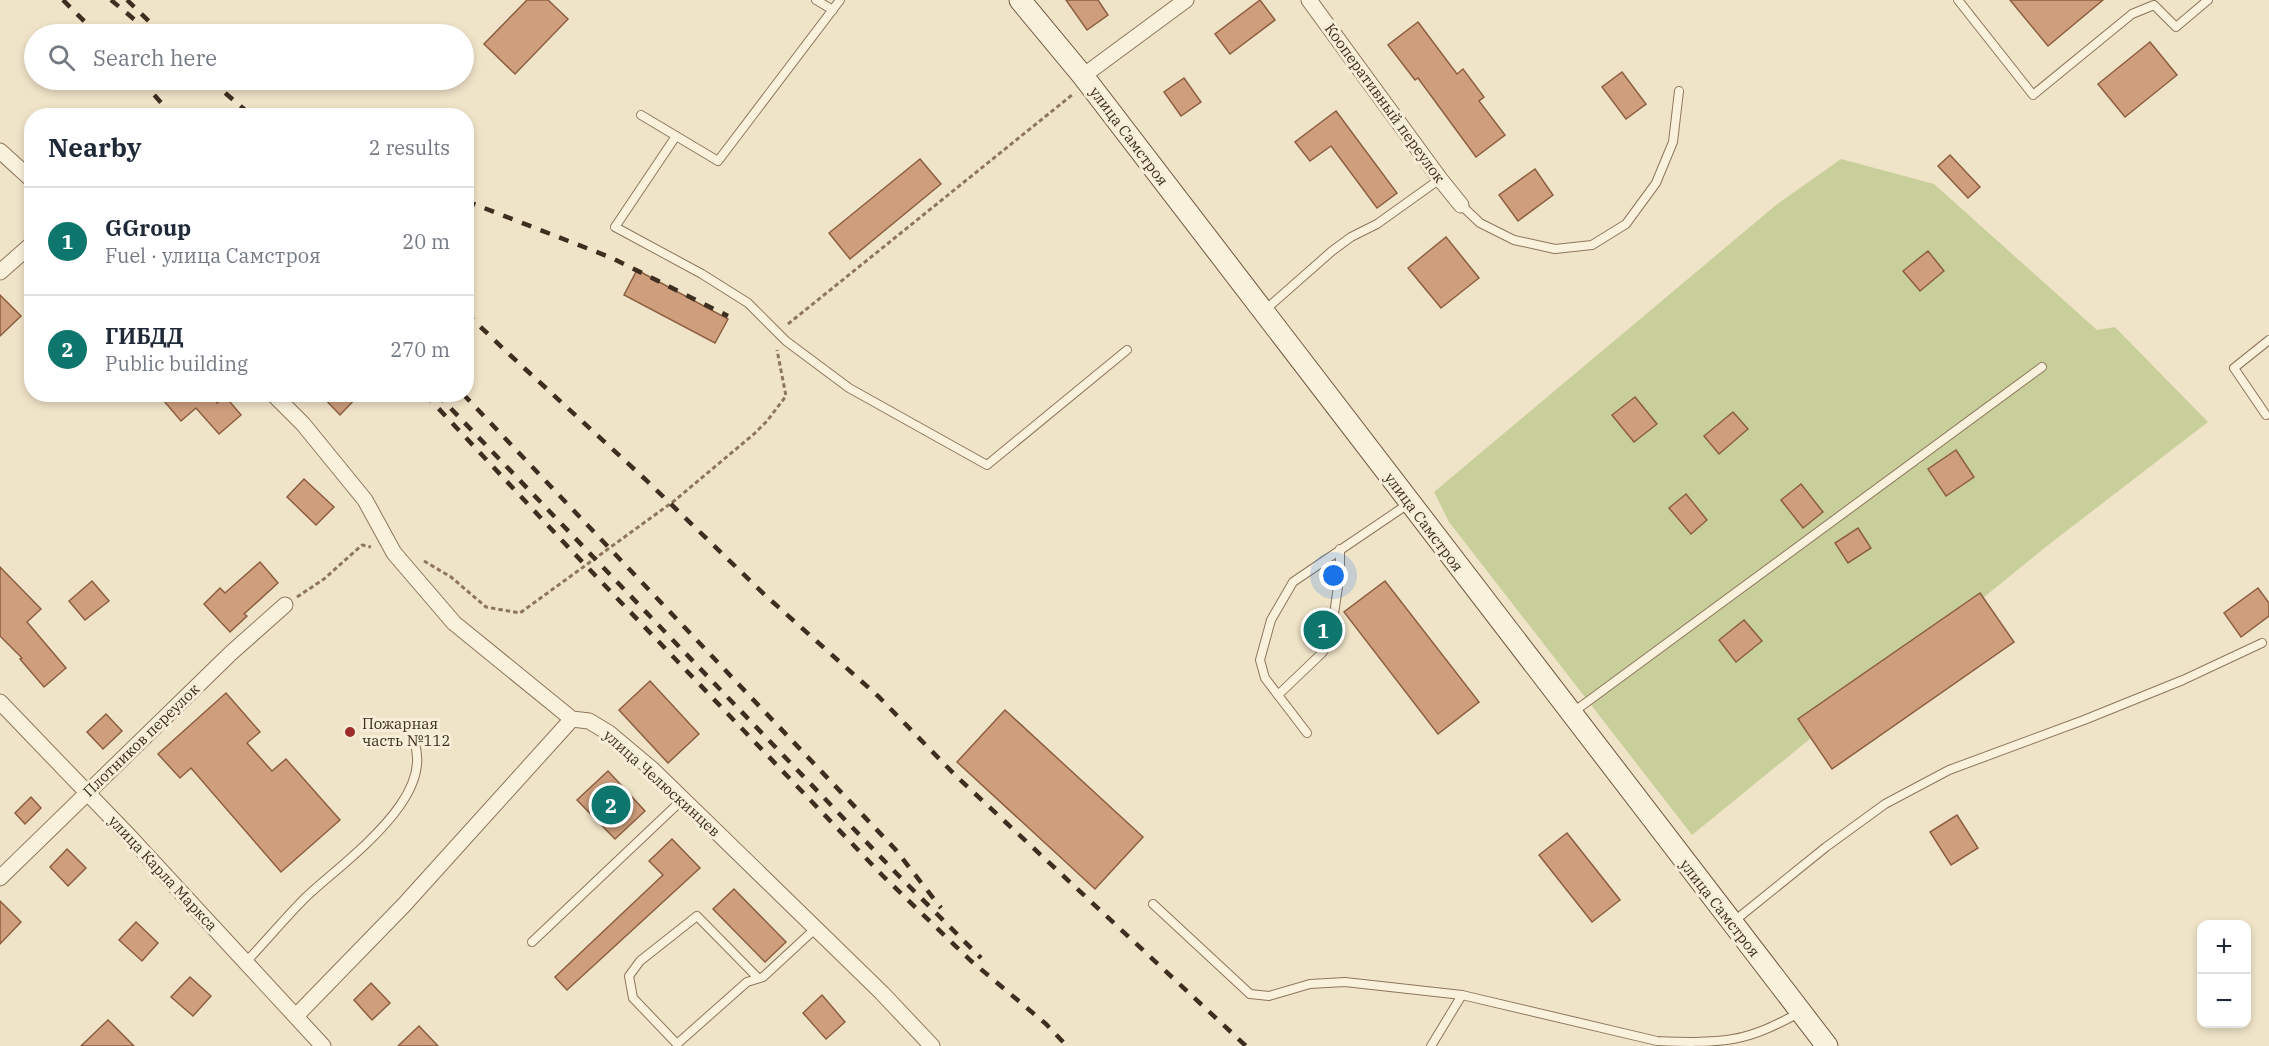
<!DOCTYPE html>
<meta charset="utf-8">
<style>
:root{--surface:#fff;--page:#f6f6f7;--text:#1f2937;--muted:#747a83;--line:#e0e1e3;--accent:#0f766e}
body{margin:0;font-family:"IBM Plex Serif",serif;background:var(--page);color:var(--text)}
.controls{position:absolute;right:18px;bottom:18px;display:grid;overflow:hidden;border-radius:12px;box-shadow:0 3px 9px #0003}
.controls button{width:54px;height:54px;display:grid;place-items:center;padding:0;border:0;border-bottom:2px solid var(--line);background:var(--surface);color:var(--text);font:30px sans-serif}
.you{position:absolute;left:1334px;top:576px;width:21px;height:21px;margin:-15px;border:4px solid #fff;border-radius:50%;background:#1a73e8;box-shadow:0 0 0 9px #1a73e833}
.badge{display:grid;place-items:center;width:39px;height:39px;border-radius:50%;background:var(--accent);color:#fff;font-size:20px;font-weight:700}
.pin{position:absolute;translate:-50% -50%;border:3px solid #fff;box-shadow:0 2px 6px #0006}
.list{margin:0;padding:0;list-style:none}
h2{display:flex;justify-content:space-between;align-items:center;height:78px;margin:0;padding:0 24px;font-size:26px}
h2 small{font-size:20px;font-weight:400;color:var(--muted)}
.list li{display:grid;grid-template-columns:39px 1fr auto;gap:18px;align-items:center;box-sizing:border-box;height:108px;padding:0 24px;border-top:2px solid var(--line)}
.list b{display:block;font-size:22px;white-space:nowrap}
.list p{margin:0;font-size:20px;white-space:nowrap;color:var(--muted)}
.list em{font-size:20px;font-style:normal;color:var(--muted)}
.icon{flex:none;width:33px;height:33px;fill:none;stroke:currentColor;stroke-width:2;stroke-linecap:round;stroke-linejoin:round}
.map{position:relative;flex:none;width:2269px;height:1046px;overflow:hidden}
.search{position:absolute;background:var(--surface);box-shadow:0 3px 9px #0003;left:24px;top:24px;width:450px;height:66px;display:flex;align-items:center;gap:15px;box-sizing:border-box;padding:0 21px;border-radius:33px;color:var(--muted);font-size:22px}
.panel{position:absolute;background:var(--surface);box-shadow:0 3px 9px #0003;left:24px;top:108px;width:450px;height:294px;border-radius:24px}
.map>svg:first-child{display:block}
</style>
<div class="map">
<svg width="2269" height="1046" viewBox="0 0 2269 1046">
<rect width="100%" height="100%" fill="#f0e4c8"/>
<polygon fill="#c9cf9b" points="1841,159 1934,184 2097,330 2115,327 2208,422 2047,546 1692,835 1449,522 1434,492 1776,205"/>
<g fill="#cf9f7d" stroke="#8d5f41" stroke-width="1.5">
<polygon points="527,0 548,0 568,19 515,74 484,44"/>
<polygon points="1066,0 1098,0 1108,15 1087,30"/>
<polygon points="1260,0 1275,20 1230,54 1215,34"/>
<polygon points="2010,0 2103,0 2048,46"/>
<polygon points="1418,22 1457,74 1463,69 1484,97 1479,101 1505,135 1476,157 1418,78 1415,80 1388,45"/>
<polygon points="2150,42 2177,75 2125,117 2098,84"/>
<polygon points="1622,72 1646,104 1626,119 1602,87"/>
<polygon points="1184,78 1201,102 1181,116 1164,92"/>
<polygon points="1336,111 1397,193 1377,208 1331,146 1310,161 1295,142"/>
<polygon points="1950,155 1980,187 1968,198 1938,166"/>
<polygon points="920,159 941,184 850,259 829,233"/>
<polygon points="1535,169 1553,195 1518,221 1499,195"/>
<polygon points="1446,237 1479,278 1441,308 1408,268"/>
<polygon points="1928,251 1944,271 1920,291 1903,271"/>
<polygon points="637,270 728,319 715,343 624,295"/>
<polygon points="0,295 21,316 0,336"/>
<polygon points="158,394 211,394 217,403 225,396 241,415 219,434 196,408 181,421"/>
<polygon points="320,394 360,394 340,415"/>
<polygon points="1635,397 1657,424 1634,442 1612,415"/>
<polygon points="1733,412 1748,429 1719,454 1704,436"/>
<polygon points="1956,450 1974,477 1946,496 1928,469"/>
<polygon points="304,479 334,507 316,525 287,497"/>
<polygon points="1801,484 1823,512 1803,528 1781,500"/>
<polygon points="1686,494 1707,520 1691,534 1669,508"/>
<polygon points="1858,528 1871,548 1848,563 1835,543"/>
<polygon points="260,562 278,583 244,614 247,616 230,632 204,604 220,588 225,593"/>
<polygon points="0,567 41,609 27,622 66,668 44,687 20,659 22,658 0,636"/>
<polygon points="92,581 109,601 85,620 69,601"/>
<polygon points="1385,581 1479,702 1438,734 1344,612"/>
<polygon points="2258,588 2269,603 2269,616 2241,637 2224,613"/>
<polygon points="1980,593 2014,642 1832,769 1798,719"/>
<polygon points="1744,620 1762,641 1736,662 1719,640"/>
<polygon points="650,681 699,734 668,763 619,710"/>
<polygon points="226,693 260,732 247,743 272,771 286,759 340,820 281,872 191,768 180,778 158,754"/>
<polygon points="1005,710 1143,837 1095,889 957,762"/>
<polygon points="106,714 122,731 103,749 87,732"/>
<polygon points="608,771 645,811 615,839 577,800"/>
<polygon points="31,797 41,808 25,824 15,813"/>
<polygon points="1957,815 1978,848 1951,865 1930,832"/>
<polygon points="1567,833 1620,900 1592,922 1539,855"/>
<polygon points="672,839 700,868 567,990 555,977 663,875 649,861"/>
<polygon points="67,849 86,868 68,886 50,867"/>
<polygon points="734,889 786,942 765,962 713,909"/>
<polygon points="0,901 21,922 0,944"/>
<polygon points="136,922 158,943 142,961 119,940"/>
<polygon points="190,977 211,996 193,1016 171,997"/>
<polygon points="371,983 390,1003 372,1020 354,1000"/>
<polygon points="822,995 845,1022 826,1039 803,1013"/>
<polygon points="108,1020 134,1046 81,1046"/>
<polygon points="419,1026 438,1046 398,1046"/>
</g>
<g fill="none" stroke-linecap="round" stroke-linejoin="round">
<g stroke="#8d765c" stroke-width="10">
<g id="lane">
<polyline points="816,0 833,10"/>
<polyline points="1958,0 2033,95 2132,14 2154,5 2176,27 2208,0"/>
<polyline points="641,115 718,161 840,0"/>
<polyline points="676,136 615,227 702,274 748,303 786,341 849,388 987,465 1127,350"/>
<polyline points="1461,205 1480,223 1514,240 1555,249 1592,245 1626,224 1656,183 1673,142 1679,91"/>
<polyline points="1264,311 1332,251 1351,237 1377,224 1440,179"/>
<polyline points="2266,415 2234,368 2269,340"/>
<polyline points="1278,695 1322,653 1335,633 1334,614 1340,573 1340,549"/>
<polyline points="1572,713 2042,367"/>
<polyline points="1307,733 1265,678 1260,660 1271,620 1293,582 1408,504"/>
<path d="M1153,904L1250,994L1269,996L1310,984L1345,982L1462,995L1657,1041C1682,1042 1709,1043 1733,1039C1757,1035 1778,1024 1799,1013"/>
<polyline points="1733,922 1826,847 1885,804 1949,770 2084,720 2183,680 2262,643"/>
<polyline points="532,942 683,799"/>
<path d="M246,962C266,941 285,918 305,898C343,861 454,788 405,726"/>
<polyline points="758,978 697,916 640,961 629,976 633,998 677,1044 747,982 763,977 816,928"/>
<polyline points="1431,1046 1462,995"/>
</g>
</g>
<g stroke="#8d765c" stroke-width="17">
<g id="street">
<polyline points="1309,0 1440,179 1461,205"/>
<polyline points="1083,76 1186,0"/>
<polyline points="0,151 32,180"/>
<polyline points="0,272 32,244"/>
<polyline points="273,394 303,424 365,500 394,553 454,623 572,719 589,721 609,733 653,770 882,993 932,1046"/>
<polyline points="0,702 128,835 323,1046"/>
<polyline points="0,878 231,653 285,605"/>
<polyline points="296,1016 404,905 572,719"/>
</g>
</g>
<g stroke="#6f573f" stroke-width="23">
<polyline id="secondary" points="1020,0 1083,76 1827,1046"/>
</g>
<g stroke="#8d765c" stroke-width="3" stroke-dasharray="4.5 3" stroke-linecap="butt">
<polyline points="788,324 1072,95"/>
<polyline points="424,561 451,577 486,607 520,613 674,501 754,434 767,421 786,396 777,350"/>
<polyline points="297,597 324,579 362,545 371,547"/>
</g>
<use href="#lane" stroke="#faf1dc" stroke-width="8"/>
<use href="#street" stroke="#faf1dc" stroke-width="15"/>
<use href="#secondary" stroke="#faf1dc" stroke-width="21"/>
<g stroke="#3d2e20" stroke-width="4.5" stroke-dasharray="10 10" stroke-linecap="butt">
<polyline points="63,0 97,34"/>
<polyline points="111,0 152,34"/>
<polyline points="127,0 162,34"/>
<polyline points="141,80 173,116"/>
<polyline points="210,80 252,116"/>
<polyline points="466,201 612,258 728,316"/>
<polyline points="466,313 510,355 646,480 766,596 879,697 956,776 1246,1046"/>
<polyline points="425,394 569,548 883,876 970,960 1046,1024 1067,1046"/>
<polyline points="437,394 897,874 981,958"/>
<polyline points="463,394 895,849 941,908"/>
</g>
</g>
<circle fill="#9e2a2b" stroke="#f7eed8" stroke-width="2" cx="350" cy="732" r="6"/>
<g text-anchor="middle" dominant-baseline="central" stroke-width="6" stroke-linejoin="round" paint-order="stroke">
<g font-size="15" fill="#3d2e20" stroke="#f7eed8">
<text transform="translate(1385 103) rotate(54)">Кооперативный переулок</text>
<text transform="translate(1129 136) rotate(53)">улица Самстроя</text>
<text transform="translate(1424 522) rotate(53)">улица Самстроя</text>
<text transform="translate(141 740) rotate(-44)">Плотников переулок</text>
<text transform="translate(662 783) rotate(42)">улица Челюскинцев</text>
<text transform="translate(163 873) rotate(47)">улица Карла Маркса</text>
<text transform="translate(1720 908) rotate(52)">улица Самстроя</text>
</g>
<g font-size="15" fill="#3d2e20" stroke="#f7eed8" text-anchor="start">
<text x="362" y="723">Пожарная<tspan x="362" dy="17">часть №112</tspan></text>
</g>
</g>
</svg>
<div class="controls">
<button>+</button>
<button>−</button>
</div>
<div class="you"></div>
<div class="pin badge" style="left:1323px;top:630px">1</div>
<div class="pin badge" style="left:611px;top:805px">2</div>
<div class="search"><svg class="icon" aria-label="search" viewBox="0 0 24 24"><circle cx="10" cy="10" r="6"/><path d="M15 15l6 6"/></svg>Search here</div>
<section class="panel">
<h2>Nearby<small>2 results</small></h2>
<ul class="list">
<li><span class="badge">1</span><div><b>GGroup</b><p>Fuel · улица Самстроя</p></div><em>20 m</em></li>
<li><span class="badge">2</span><div><b>ГИБДД</b><p>Public building</p></div><em>270 m</em></li>
</ul>
</section>
</div>
